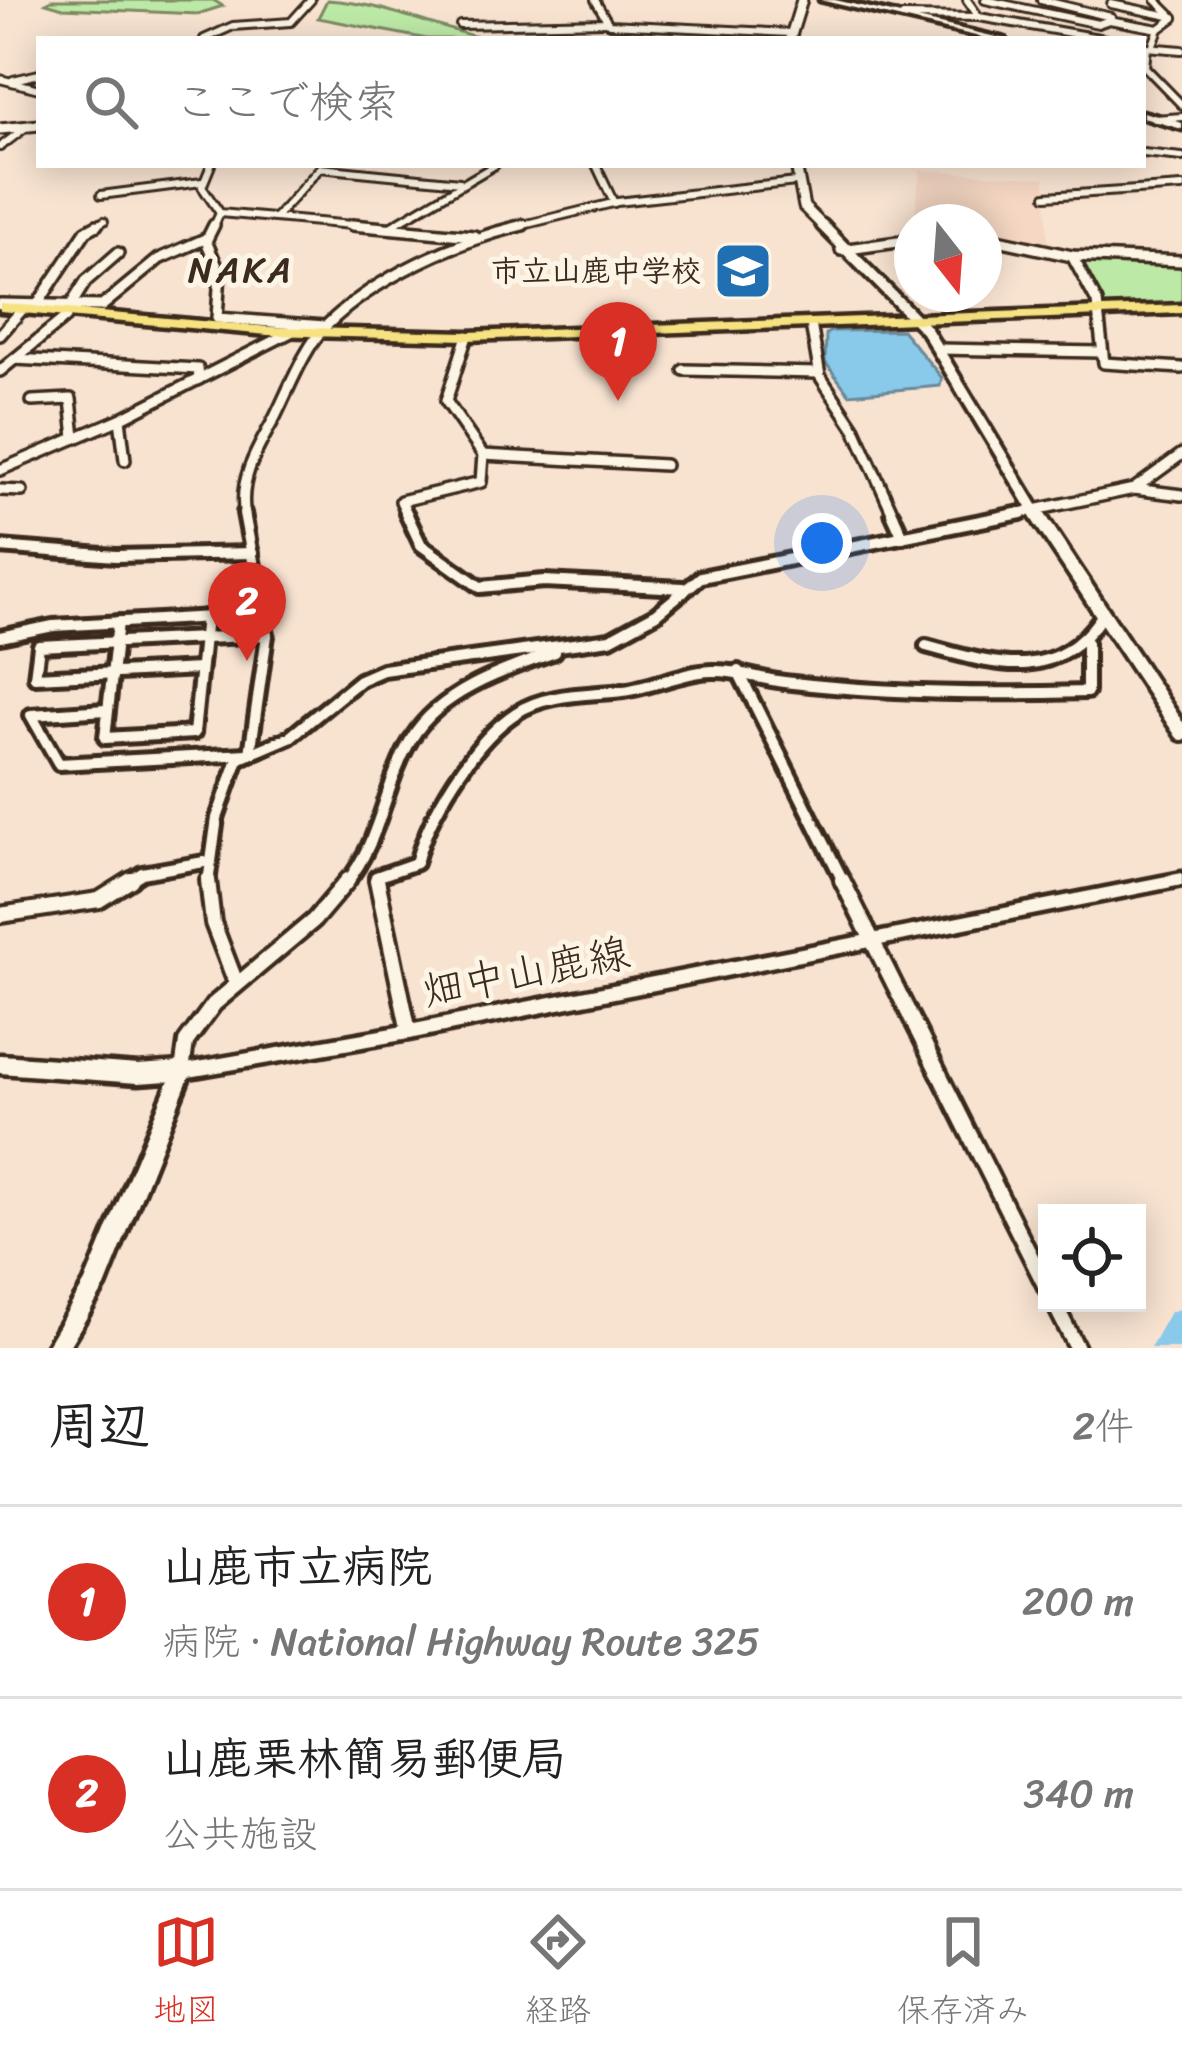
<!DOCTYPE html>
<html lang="ja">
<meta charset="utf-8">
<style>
:root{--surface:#fff;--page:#f2f2f2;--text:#222;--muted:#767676;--line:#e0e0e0;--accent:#d93025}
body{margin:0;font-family:Sriracha,"Klee One",sans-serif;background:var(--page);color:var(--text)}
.controls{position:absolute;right:36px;bottom:36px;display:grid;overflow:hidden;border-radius:0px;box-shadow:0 6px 30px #0003}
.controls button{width:108px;height:108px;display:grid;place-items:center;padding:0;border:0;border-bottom:3px solid var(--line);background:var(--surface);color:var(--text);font:60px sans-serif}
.compass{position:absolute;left:894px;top:204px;width:108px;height:108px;border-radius:50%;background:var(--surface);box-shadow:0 6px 30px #0003;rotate:163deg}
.you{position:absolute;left:822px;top:543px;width:42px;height:42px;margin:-30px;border:9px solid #fff;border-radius:50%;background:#1a73e8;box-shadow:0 0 0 18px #1a73e833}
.badge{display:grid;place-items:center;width:78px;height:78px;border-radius:50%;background:var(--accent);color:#fff;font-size:39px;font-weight:700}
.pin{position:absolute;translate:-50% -99px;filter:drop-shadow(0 3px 6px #0008)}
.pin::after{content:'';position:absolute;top:63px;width:42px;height:36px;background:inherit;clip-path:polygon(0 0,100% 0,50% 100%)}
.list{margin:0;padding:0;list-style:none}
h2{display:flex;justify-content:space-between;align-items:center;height:156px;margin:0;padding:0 48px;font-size:51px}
h2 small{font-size:39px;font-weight:400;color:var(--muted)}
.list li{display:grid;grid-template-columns:78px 1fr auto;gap:36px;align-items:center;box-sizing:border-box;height:192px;padding:0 48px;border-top:3px solid var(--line)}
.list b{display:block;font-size:45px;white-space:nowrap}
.list p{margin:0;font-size:39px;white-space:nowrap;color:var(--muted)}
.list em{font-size:39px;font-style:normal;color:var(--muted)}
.icon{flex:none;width:66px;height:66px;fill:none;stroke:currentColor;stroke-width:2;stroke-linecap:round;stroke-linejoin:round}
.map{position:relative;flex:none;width:1182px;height:1348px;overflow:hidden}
.search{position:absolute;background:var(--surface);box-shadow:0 6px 30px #0003;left:36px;right:36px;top:36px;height:132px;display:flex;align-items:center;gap:30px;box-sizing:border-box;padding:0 42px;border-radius:0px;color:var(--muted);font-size:45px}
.sheet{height:540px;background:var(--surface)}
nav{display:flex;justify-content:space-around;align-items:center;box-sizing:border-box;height:168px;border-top:3px solid var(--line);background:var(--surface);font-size:33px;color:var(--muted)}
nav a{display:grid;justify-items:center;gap:6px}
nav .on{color:var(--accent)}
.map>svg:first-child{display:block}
</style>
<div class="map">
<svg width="1182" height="1348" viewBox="0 0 1182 1348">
<rect width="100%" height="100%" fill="#f8e3d1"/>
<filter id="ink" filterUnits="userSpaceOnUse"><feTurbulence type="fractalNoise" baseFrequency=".00833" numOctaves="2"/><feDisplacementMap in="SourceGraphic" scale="24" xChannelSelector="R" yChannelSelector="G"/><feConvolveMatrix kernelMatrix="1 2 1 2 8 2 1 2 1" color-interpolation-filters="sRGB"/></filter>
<g filter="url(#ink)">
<polygon fill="#f5d7c3" points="920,170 1045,178 1048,242 984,234 984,222 922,222 915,210"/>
<g fill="#bde9a7" stroke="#7c8a62" stroke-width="3">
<polygon points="51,0 213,0 223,6 198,14 63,8 46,3"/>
<path d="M327,0C382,3 432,27 486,39H427L318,18Z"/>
<polygon points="1081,260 1182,264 1182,304 1101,310"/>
</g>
<polygon fill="#89c9ea" stroke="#6a8998" stroke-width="3" points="902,330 942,378 940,386 849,394 825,362 826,334 831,331"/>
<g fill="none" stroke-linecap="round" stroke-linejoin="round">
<polygon fill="#89c9ea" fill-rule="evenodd" points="1182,1308 1182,1348 1150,1348 1170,1312"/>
<g stroke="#3b2a1e" stroke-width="12">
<g id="minor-far3">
<polyline points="595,0 609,24 790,33"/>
<polyline points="967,0 979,17"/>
<polyline points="985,0 1098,24 1109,20 1159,29"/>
<polyline points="1041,0 1111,17"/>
<polyline points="1111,4 1174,17"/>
<polyline points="903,16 979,17 1105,39"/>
<polyline points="460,25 607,22"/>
<polyline points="204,39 233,26 291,22 311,0"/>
<polyline points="1146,47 1182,50"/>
<polyline points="1147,47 1145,67 1182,105"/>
<polyline points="1152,47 1159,29 1174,18 1156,0"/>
<polyline points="0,79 39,89"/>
<polyline points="13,80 39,74"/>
<polyline points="1155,119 1182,117"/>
<polyline points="0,147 29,125"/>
<polyline points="1143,153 1182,157"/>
<polyline points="211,165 202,187 220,213 385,228"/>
<polyline points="596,165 614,203"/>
<polyline points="101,195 202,182"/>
<polyline points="1046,196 1182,187"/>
<polyline points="277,216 320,168 460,182"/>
<polyline points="390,227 495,165"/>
<polyline points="92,228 104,221"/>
<polyline points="213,228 220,213"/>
<polyline points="511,228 617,202 796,182"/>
</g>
</g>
<g stroke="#3b2a1e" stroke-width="16">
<g id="minor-far2">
<polyline points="214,225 206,241 220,273 217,318 325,326"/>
<polyline points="352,225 474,236"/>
<polyline points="984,237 1072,256 1182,261"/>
<polyline points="841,250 912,240"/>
<polyline points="1072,256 1097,302 1104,363 1182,368"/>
<polyline points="0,304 102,306 159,259 207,238"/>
<polyline points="37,305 86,231 97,225"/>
<polyline points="69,308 86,281 118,253"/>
<polyline points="811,324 820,376 855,429 894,516"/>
<polyline points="0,335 21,311"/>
<polyline points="467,336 446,401 483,455 665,465"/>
<polyline points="938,349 1101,352"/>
<polyline points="15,359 198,369 199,379"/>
<polyline points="684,370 819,373"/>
<polyline points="0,371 66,317"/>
<polyline points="32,401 71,399 75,438"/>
<polyline points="120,419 125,460"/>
<polyline points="0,470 120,419 291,332"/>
<polyline points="1134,489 1182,495"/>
<polyline points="0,490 22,491"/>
<path d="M245,516C238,481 256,451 273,421C288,392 304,347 327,325C377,276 457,241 523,225"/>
<polyline points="408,516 401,501 481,482 483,455"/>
<polyline points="1006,516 1134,489 1182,454"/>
</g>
</g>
<g stroke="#3b2a1e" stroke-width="20">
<g id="minor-far1">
<polyline points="244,513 267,635 250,754"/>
<polyline points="406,513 421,545 480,587 544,581 683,588"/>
<polyline points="892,513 903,537"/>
<polyline points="0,547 116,556 252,553"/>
<polyline points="118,622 105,738 194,733 206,617"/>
<polyline points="0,637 53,626 265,614"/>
<path d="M926,646C997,665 1054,685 1102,616"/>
<polyline points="200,669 35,677 39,646 267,635"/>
<polyline points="738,671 844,883"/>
<polyline points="106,710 31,715 59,764 247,754"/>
<polyline points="126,883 142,873 204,862"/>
<polyline points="208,883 217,818 238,759 290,737 360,680 383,670 610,639 656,614 701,577 1021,513"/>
<path d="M346,883C381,841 384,784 412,738C440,691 507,669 555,652"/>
<path d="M377,883L376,877L416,863C429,814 473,741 516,713C546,693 588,695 623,691C653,687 682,672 712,671C738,670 759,679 784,682C884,694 987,695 1087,692V643"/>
</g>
</g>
<g stroke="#3b2a1e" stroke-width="22">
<g id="minor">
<polyline points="208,880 213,923 236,983"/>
<polyline points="377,880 409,1032"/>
<polyline points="842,880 1047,1289"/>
<polyline points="0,915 99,900 131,880"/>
<polyline points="182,1071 186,1042 214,1004 314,920 348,880"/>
<polyline points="1054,1303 1077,1348"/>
</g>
</g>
<g stroke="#3b2a1e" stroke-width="15">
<g id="tertiary-far3">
<polyline points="790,39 802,0"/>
<polyline points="0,129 39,125"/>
<polyline points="796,165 804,207 825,228"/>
</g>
</g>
<g stroke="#3b2a1e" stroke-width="18">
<polyline id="tertiary-far2" points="822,225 926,330 1038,516"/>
</g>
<g stroke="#3b2a1e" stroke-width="22">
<polyline id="tertiary-far1" points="1036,513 1182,733"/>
</g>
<g stroke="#3b2a1e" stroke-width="27">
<polyline id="tertiary" points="0,1064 138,1074 182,1071"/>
</g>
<g stroke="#3b2a1e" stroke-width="9">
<g id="secondary">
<polygon points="820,0 835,0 1005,39 989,39"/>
<polygon points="1143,112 1182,123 1182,129 1143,118"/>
<polygon points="1182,873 1182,885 409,1039 189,1077 105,1287 68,1348 45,1348 85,1282 175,1066 409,1025"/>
</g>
</g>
<g stroke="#3b2a1e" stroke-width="9">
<polygon id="trunk" points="0,303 268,327 467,332 1182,305 1182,313 467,340 268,335 0,311"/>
</g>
<use href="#minor-far3" stroke="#fcf5e5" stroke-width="6"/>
<use href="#minor-far2" stroke="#fcf5e5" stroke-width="9"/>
<use href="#minor-far1" stroke="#fcf5e5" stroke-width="10"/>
<use href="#minor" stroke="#fcf5e5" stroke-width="14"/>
<use href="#tertiary-far3" stroke="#fcf5e5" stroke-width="9"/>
<use href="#tertiary-far2" stroke="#fcf5e5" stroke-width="10"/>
<use href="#tertiary-far1" stroke="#fcf5e5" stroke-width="14"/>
<use href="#tertiary" stroke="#fcf5e5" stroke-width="18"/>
<use href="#secondary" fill="#fcf5e5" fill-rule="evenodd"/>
<use href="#trunk" fill="#f7e281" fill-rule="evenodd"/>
</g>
</g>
<defs>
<g id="school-square" transform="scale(3)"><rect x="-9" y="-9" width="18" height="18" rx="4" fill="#1f6fb2" stroke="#fcf5e5"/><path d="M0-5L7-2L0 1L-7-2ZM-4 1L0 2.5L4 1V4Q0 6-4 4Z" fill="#fff"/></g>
</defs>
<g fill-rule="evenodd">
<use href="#school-square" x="743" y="271"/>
</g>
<g text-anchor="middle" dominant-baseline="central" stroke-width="10" stroke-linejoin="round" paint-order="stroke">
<g font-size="30" font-weight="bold" fill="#3b2a1e" stroke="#fcf5e5" text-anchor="end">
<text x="701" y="271">市立山鹿中学校</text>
</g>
<g font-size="36" letter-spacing="3" fill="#3b2a1e" stroke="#fcf5e5">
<text x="241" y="270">NAKA</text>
</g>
<g font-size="42" fill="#3b2a1e" stroke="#fcf5e5">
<text transform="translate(526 972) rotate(-11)">畑中山鹿線</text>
</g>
</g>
</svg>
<div class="controls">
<button><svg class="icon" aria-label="locate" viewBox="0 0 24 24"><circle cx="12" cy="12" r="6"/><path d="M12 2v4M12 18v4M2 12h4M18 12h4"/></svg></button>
</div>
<svg class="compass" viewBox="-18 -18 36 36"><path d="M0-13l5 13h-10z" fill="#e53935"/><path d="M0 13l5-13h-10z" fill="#767676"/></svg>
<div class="you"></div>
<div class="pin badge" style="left:618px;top:401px">1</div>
<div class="pin badge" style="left:247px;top:661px">2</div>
<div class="search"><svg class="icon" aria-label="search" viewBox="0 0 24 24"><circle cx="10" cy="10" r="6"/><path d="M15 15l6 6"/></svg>ここで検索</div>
</div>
<section class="sheet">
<h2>周辺<small>2件</small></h2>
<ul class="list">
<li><span class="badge">1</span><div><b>山鹿市立病院</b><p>病院 · National Highway Route 325</p></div><em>200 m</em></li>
<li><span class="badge">2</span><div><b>山鹿栗林簡易郵便局</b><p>公共施設</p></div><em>340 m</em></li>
</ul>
</section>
<nav>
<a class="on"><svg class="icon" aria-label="map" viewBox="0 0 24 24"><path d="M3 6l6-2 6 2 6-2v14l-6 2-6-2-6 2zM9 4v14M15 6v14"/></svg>地図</a>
<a><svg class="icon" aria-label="directions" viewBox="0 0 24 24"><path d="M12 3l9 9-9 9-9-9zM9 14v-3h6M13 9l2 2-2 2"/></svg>経路</a>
<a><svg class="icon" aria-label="saved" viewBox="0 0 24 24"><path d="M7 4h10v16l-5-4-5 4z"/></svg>保存済み</a>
</nav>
